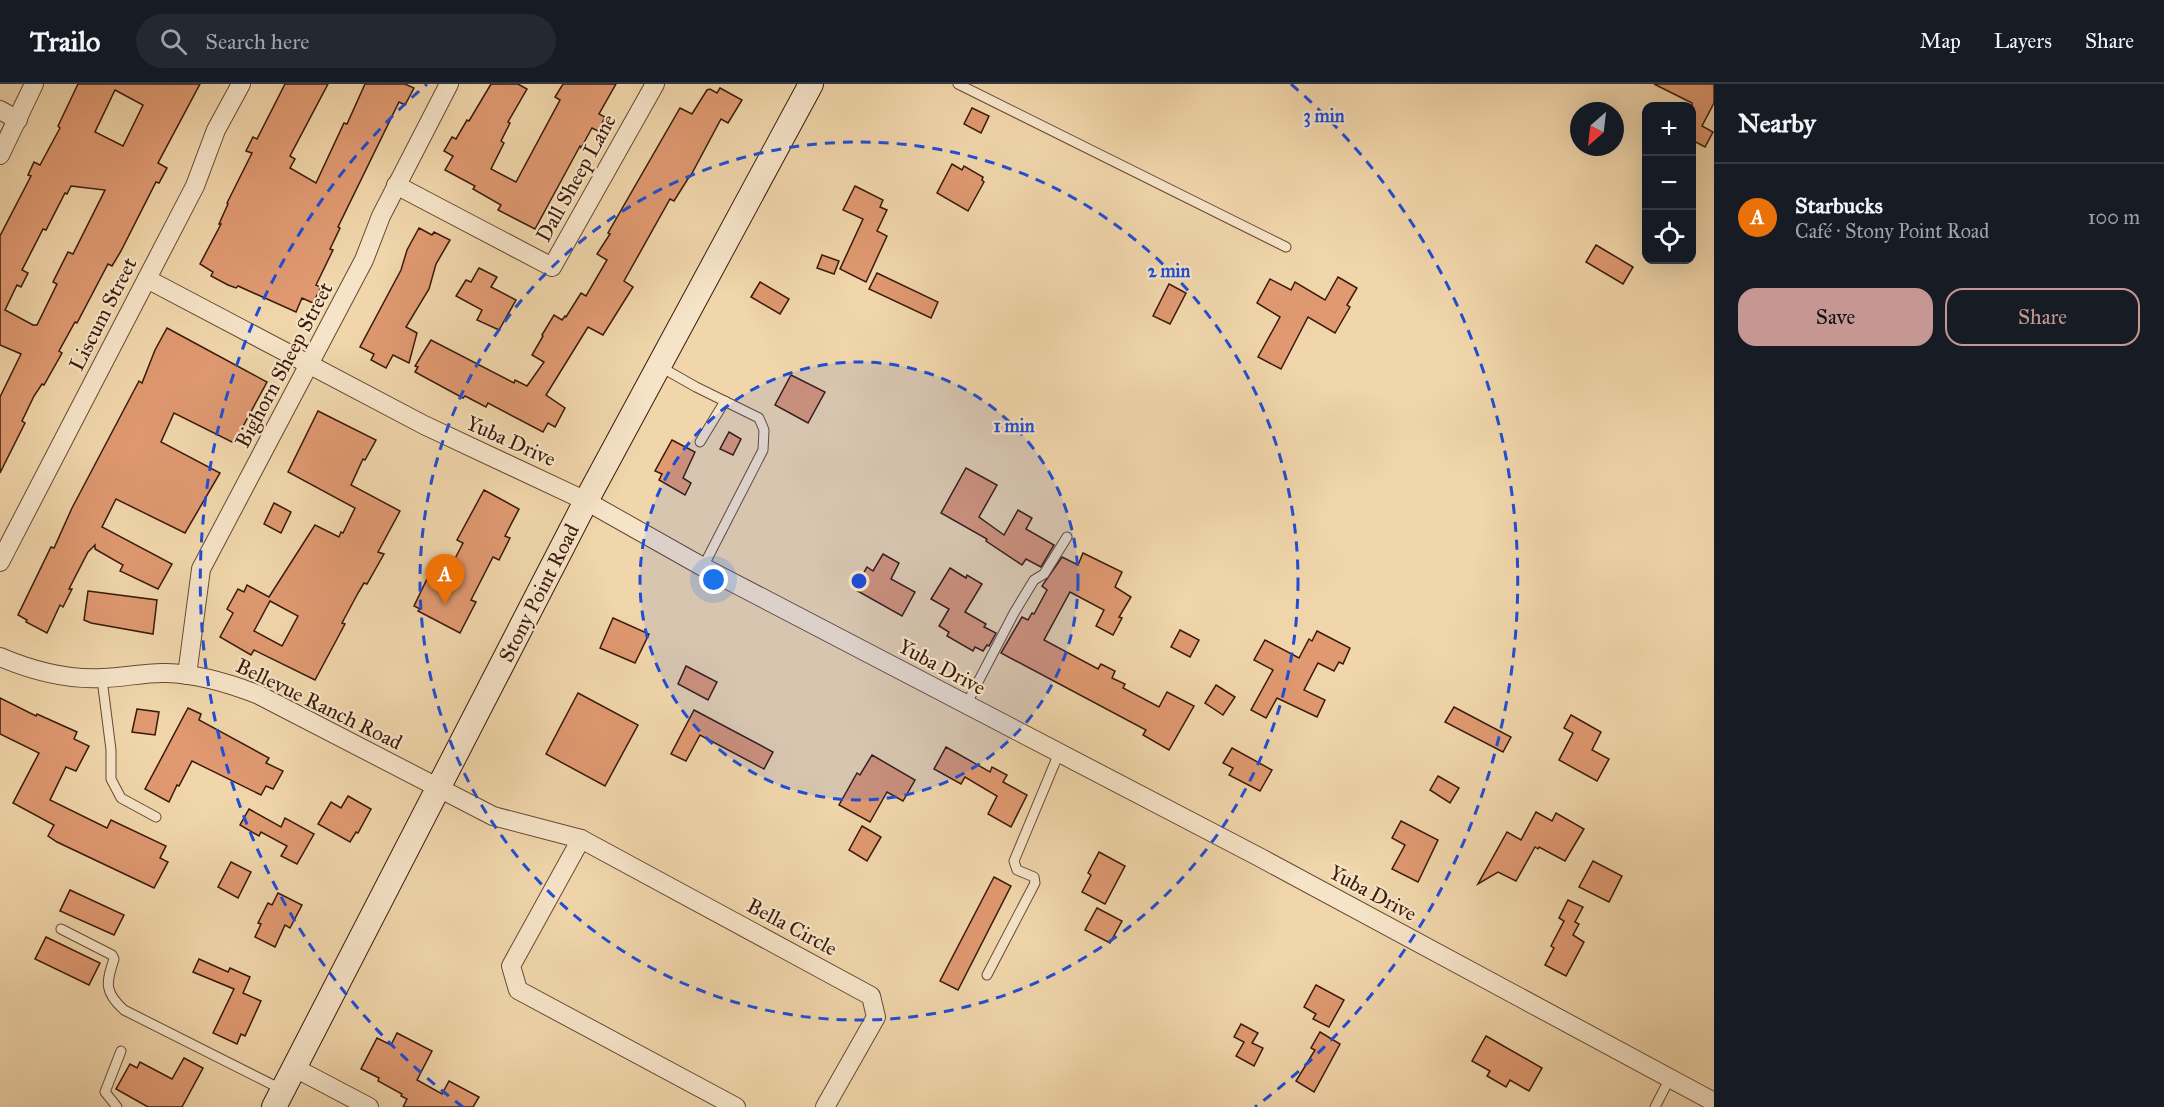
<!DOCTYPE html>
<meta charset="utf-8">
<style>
:root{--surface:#171b24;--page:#242831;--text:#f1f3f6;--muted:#9ea1a6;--line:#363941;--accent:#c59692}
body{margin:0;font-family:"IM FELL Great Primer",serif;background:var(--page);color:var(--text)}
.controls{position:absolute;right:18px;top:18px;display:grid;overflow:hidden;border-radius:12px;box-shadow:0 6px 24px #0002}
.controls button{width:54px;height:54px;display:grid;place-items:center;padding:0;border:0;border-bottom:2px solid var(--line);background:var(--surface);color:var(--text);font:30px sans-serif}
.compass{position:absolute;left:1570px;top:18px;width:54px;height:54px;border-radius:50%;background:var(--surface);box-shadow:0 6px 24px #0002;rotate:208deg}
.you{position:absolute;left:714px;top:496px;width:21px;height:21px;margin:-15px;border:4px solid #fff;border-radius:50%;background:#1a73e8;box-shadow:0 0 0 9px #1a73e833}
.badge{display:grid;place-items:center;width:39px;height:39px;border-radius:50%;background:var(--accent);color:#fff;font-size:20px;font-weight:700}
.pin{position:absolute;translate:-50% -50px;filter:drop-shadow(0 2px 3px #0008)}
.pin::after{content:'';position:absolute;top:32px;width:21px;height:18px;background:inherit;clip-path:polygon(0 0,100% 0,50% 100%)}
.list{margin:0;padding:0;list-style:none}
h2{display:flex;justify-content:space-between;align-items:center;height:78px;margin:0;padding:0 24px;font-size:26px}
h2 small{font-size:20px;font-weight:400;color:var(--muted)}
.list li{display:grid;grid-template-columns:39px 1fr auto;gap:18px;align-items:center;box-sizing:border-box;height:108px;padding:0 24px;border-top:2px solid var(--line)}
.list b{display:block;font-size:22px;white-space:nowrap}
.list p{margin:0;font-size:20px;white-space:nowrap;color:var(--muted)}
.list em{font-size:20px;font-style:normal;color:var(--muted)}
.actions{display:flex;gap:12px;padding:18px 24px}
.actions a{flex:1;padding:14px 0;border:2px solid var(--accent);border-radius:18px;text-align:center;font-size:21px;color:var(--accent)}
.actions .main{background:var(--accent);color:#111}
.icon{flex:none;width:33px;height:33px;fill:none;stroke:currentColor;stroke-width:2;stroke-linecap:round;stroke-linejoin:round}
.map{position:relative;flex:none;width:1714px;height:1023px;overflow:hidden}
header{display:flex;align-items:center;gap:36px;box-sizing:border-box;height:84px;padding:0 30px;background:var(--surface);border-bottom:2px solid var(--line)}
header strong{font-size:28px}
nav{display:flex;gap:33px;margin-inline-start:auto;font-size:21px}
.search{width:420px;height:54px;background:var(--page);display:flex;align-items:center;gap:15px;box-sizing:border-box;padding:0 21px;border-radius:33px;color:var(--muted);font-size:22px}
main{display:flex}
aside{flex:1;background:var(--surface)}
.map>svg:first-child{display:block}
</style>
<header>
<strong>Trailo</strong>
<div class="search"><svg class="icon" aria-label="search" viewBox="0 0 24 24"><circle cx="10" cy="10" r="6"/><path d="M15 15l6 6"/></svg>Search here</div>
<nav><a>Map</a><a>Layers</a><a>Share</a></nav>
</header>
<main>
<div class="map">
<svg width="1714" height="1023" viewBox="0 0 1714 1023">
<rect width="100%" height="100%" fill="#f1d6ab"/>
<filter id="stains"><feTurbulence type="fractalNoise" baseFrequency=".00333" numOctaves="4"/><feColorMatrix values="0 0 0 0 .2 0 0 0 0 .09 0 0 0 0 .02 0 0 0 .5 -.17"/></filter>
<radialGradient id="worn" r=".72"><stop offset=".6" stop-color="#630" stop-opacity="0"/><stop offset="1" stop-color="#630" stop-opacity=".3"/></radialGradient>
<g fill="#e09971" stroke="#391a0a" stroke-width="1.5" fill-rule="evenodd">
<path d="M78,0H200L158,79L167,84L159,99L156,98L121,167L112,182L108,180L77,239L75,238L59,267L62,269L44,301L42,300L34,312L22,337L25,339L0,389V313L21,270L0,261V152L31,92L28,91L34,78L40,81L60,44L58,42ZM115,6L143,21L123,62L95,48ZM71,102L105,106L73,170L68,168L53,198L57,200L37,241H33L5,226L17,201L21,203L28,189L22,186L43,145L46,146L65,109L67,110Z"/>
<polygon points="285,0 328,0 290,72 295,75 290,84 316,99 344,39 347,40 365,0 405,0 414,4 405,21 399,18 338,143 340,144 330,165 333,166 316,201 321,203 313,219 302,214 296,228 238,202 236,204 228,201 211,192 213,188 200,180 221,140 219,140 228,120 227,119 252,69 246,67 253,53 257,55"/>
<polygon points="491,0 518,0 527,5 508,38 510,39 501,57 504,59 491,85 516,98 560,16 555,13 563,0 616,0 599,30 605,33 598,47 592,44 581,64 580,62 535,145 498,126 501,121 473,105 475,102 445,86 453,72 444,67 452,53 456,55 467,36 469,37"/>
<polygon points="1654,0 1714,0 1714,19 1702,42 1713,48 1705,63 1694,57 1692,61 1692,19"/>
<polygon points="720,4 742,16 728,39 721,35 690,93 689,93 674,117 670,115 624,197 633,203 603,251 588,243 546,311 565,324 555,343 548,339 543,348 488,319 486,323 465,312 463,314 415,288 418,283 415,282 431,256 514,299 515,296 527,302 544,278 532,271 543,252 542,251 554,231 562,236 565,232 566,233 581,209 586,212 607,176 597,170 610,150 608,149 680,24 692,30 707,6 710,5 717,9"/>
<polygon points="972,24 989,32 981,49 964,40"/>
<polygon points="952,80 962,86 964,82 983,93 982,96 984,98 968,127 937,109"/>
<polygon points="855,102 883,116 880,123 887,126 877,147 887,152 866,198 840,185 863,135 843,126"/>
<polygon points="419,144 432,151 434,148 450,156 436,180 429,205 406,243 417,249 409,279 393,271 386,284 371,276 374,270 360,263 401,186 407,166"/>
<polygon points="1596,161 1633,183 1623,200 1586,178"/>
<polygon points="822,171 839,177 834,190 817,184"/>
<polygon points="479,184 497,193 491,203 516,216 499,246 477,236 482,226 456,212 466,196 471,198"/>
<polygon points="877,189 938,218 931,234 869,205"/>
<polygon points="1338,193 1357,204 1347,221 1350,223 1335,249 1308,233 1281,285 1258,273 1280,233 1257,219 1270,195 1291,206 1295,198 1325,216"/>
<polygon points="760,198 789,215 780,230 751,213"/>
<polygon points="1169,200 1186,209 1170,240 1153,232"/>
<polygon points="167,244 267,298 234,359 174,329 161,358 220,389 185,449 116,415 102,443 172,480 158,505 120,487 123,481 95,465 95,461 88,468 69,505 72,505 63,523 60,521 47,549 26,538 27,536 18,531 51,463 54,464 72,424 139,297 142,299 155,266"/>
<polygon points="791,291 825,308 808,339 775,321"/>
<path d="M318,327L376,356L365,376L363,375L351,401L400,427L378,468L384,470L367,500L364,499L358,509L342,539L345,540L315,596L254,566L251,571L220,553L233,529L227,525L238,505L244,508L247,501L269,513L315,441L339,453L341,448L343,449L355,424L288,388ZM270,517L298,532L282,562L254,547Z"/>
<polygon points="729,348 741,355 733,371 720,365"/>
<polygon points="672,356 695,368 683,394 691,399 685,411 659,396 662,390 655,387"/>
<polygon points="966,384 997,401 979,433 1004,451 1018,426 1032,434 1026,445 1054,461 1041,483 1026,475 1022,481 986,457 987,455 941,429"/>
<polygon points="484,406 519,425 505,452 510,454 499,476 493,473 471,516 476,518 460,549 418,527 420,525 414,522 427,495 439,499 443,490 446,492 463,459 457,456"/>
<polygon points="274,419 291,428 281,449 264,440"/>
<polygon points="1083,469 1122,488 1115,503 1131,513 1119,533 1122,534 1113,551 1096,542 1104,526 1070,508 1044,556 1098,585 1101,580 1115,587 1112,594 1125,600 1123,604 1159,623 1167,608 1194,622 1169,666 1143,651 1146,646 1001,569 1022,533 1028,536 1032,529 1034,530 1047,506 1042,502 1062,473 1078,481"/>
<polygon points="883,470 899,479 891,495 915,508 902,532 854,505 867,483 873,487"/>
<polygon points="950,484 966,494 967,491 982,500 965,528 986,540 984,543 996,549 989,562 987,561 983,567 975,563 973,567 947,552 949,548 939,542 949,525 931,515"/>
<polygon points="88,507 157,516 153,550 91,539 84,536"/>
<polygon points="613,534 649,550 635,579 600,564"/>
<polygon points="1180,546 1199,556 1190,573 1171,563"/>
<polygon points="1317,547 1350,564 1343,580 1339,578 1334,587 1318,579 1304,606 1325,616 1317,633 1277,614 1266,634 1251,626 1273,586 1254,576 1265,556 1299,574 1309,555 1312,557"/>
<polygon points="686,582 717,598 708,616 678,600"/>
<polygon points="1216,601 1235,613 1223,631 1205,619"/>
<polygon points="578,609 638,641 605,702 546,670"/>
<polygon points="0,614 36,632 37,630 77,648 74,655 89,662 76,687 66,683 50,716 107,744 111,736 166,762 160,774 168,778 154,804 57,758 48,752 54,741 13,719 39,669 0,650"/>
<polygon points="1454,623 1511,653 1503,668 1445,638"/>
<polygon points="188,624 201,630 199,636 269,674 266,679 283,687 273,705 266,702 261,711 192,677 179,702 177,701 169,718 145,705"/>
<polygon points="137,625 159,628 155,651 132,648"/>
<polygon points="694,626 773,668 764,685 700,651 686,677 671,670"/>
<polygon points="1571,631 1601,648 1592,666 1609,675 1597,697 1559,676 1573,649 1564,644"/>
<polygon points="946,663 990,688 992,683 1007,691 1003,698 1027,711 1011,743 988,730 997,712 965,693 961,700 934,685"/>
<polygon points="1232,664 1272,686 1260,707 1229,691 1233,684 1223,679"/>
<polygon points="872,671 915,696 903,717 887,708 870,738 839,721 857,689 860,691"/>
<polygon points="1438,692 1459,704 1450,719 1430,706"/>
<polygon points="348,712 371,725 358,749 356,748 350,758 318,740 331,718 341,724"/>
<polygon points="249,725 281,743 285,734 314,750 297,780 281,772 287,762 261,748 259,752 240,741"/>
<polygon points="1536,728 1552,737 1556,729 1584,745 1565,777 1539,763 1538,765 1535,763 1516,797 1498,788 1478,800 1507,748 1521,756"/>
<polygon points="1401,737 1438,756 1418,798 1392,785 1405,761 1392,754"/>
<polygon points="862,742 881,753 867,777 849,766"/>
<polygon points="1099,768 1125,782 1105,820 1082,808 1091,791 1088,789"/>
<polygon points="1593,777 1622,792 1609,818 1579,803"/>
<polygon points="231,778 251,788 238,814 218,803"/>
<polygon points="994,793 1011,802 958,906 940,897"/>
<polygon points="70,806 124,831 114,851 60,827"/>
<polygon points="278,809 302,821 290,844 285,841 275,863 255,853 261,840 258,839 268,819 272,821"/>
<polygon points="1568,816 1583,823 1575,838 1579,840 1573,851 1584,858 1566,892 1545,881 1554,864 1551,862 1564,837 1559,834"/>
<polygon points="1097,824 1122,837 1110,859 1085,846"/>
<polygon points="46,853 100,879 89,901 35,875"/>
<polygon points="199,875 228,888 230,884 250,893 243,909 261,917 245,952 241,950 237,960 213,949 234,905 193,888"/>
<polygon points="1316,901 1344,916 1329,943 1313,935 1316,930 1304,923"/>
<polygon points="1241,940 1258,949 1252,959 1263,964 1254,982 1236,972 1244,958 1234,953"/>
<polygon points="1320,948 1340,960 1314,1008 1296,997 1315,966 1311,964"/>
<polygon points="397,949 432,967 417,996 442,1010 449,997 479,1013 473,1023 403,1023 407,1015 401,1012 402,1010 378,997 379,994 361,985 377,954 391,961"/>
<polygon points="1486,952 1542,984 1529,1007 1510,996 1506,1003 1487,992 1490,987 1472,977"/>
<polygon points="184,974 203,984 182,1023 148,1023 116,1005 130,980 137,984 140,978 172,995"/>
</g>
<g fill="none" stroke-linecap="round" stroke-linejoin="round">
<g stroke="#674932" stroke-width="11">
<g id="lane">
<polyline points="958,0 1286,163"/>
<polyline points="659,282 696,303 759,334 764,346 763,366 703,483"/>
<polyline points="700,358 725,317"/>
<polyline points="102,595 111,666 111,695 121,714 156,733"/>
<polyline points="966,621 1014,529 1034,496 1044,490 1067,453"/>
<path d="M61,845L112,871L114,875C106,899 104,908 124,926L281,1005"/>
<polyline points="987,891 1035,799 1034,793 1017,786 1014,777 1059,669"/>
<polyline points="117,1023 105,1008 121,967"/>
<polyline points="1655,1023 1670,994"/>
</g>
</g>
<g stroke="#674932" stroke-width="20">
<g id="street">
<polyline points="0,26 18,36"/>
<polyline points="0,71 34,0"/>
<polyline points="396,101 552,183 655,0"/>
<polyline points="147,195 424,341 586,417 703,483 1261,774 1714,1018"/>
<polyline points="0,478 195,102 216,46 241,0"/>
<path d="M0,573C33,587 66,596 102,594C123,594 145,588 166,589C199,590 229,599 259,611L493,732L581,755L871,912L876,933L825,1023"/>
<polyline points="187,591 201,485 364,176 381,132 449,0"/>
<polyline points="581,755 511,882 518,906 736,1023"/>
<polyline points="295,984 369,1023"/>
</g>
</g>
<g stroke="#391a0a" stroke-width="26">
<polyline id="secondary" points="274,1023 586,417 811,0"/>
</g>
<use href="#lane" stroke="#f6e4c8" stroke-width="9"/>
<use href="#street" stroke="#f6e4c8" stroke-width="18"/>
<use href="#secondary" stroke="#f6e4c8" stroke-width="24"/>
</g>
<circle cx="859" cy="497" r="219" fill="#1d4ed8" fill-opacity=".12"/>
<g fill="none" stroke="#1d4ed8" stroke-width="3" stroke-dasharray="10 8">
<circle cx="859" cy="497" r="219"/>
<circle cx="859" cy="497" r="439"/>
<path d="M463 1023A658 658 0 0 1 427 0M1291 0A658 658 0 0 1 1255 1023"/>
</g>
<g text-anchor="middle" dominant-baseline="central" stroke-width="4.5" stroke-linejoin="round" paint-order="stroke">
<g font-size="21" fill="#391a0a" stroke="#f6e4c8">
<text transform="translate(576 94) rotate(-61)">Dall Sheep Lane</text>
<text transform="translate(103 230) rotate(-63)">Liscum Street</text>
<text transform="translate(284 281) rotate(-62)">Bighorn Sheep Street</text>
<text transform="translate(511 357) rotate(24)">Yuba Drive</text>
<text transform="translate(539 509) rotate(-63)">Stony Point Road</text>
<text transform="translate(942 583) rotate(28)">Yuba Drive</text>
<text transform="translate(319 620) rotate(26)">Bellevue Ranch Road</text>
<text transform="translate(1373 809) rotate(28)">Yuba Drive</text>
<text transform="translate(792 843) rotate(28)">Bella Circle</text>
</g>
</g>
<circle cx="859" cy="497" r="9" fill="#1d4ed8" stroke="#f6e4c8" stroke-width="3"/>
<g font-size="18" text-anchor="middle" font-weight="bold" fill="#1d4ed8" stroke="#f6e4c8" stroke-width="4.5" stroke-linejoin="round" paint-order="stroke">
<text x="1324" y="38">3 min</text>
<text x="1169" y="193">2 min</text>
<text x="1014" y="348">1 min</text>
</g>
<rect width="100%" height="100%" filter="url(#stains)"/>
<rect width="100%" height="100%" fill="url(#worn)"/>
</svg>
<div class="controls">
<button>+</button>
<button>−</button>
<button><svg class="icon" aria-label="locate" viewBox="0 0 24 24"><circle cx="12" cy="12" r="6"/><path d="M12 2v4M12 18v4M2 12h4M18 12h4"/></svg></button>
</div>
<svg class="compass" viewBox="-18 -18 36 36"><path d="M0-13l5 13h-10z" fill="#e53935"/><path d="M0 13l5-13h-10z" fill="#9ea1a6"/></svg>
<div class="you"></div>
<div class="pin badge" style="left:445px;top:520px;background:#e8710a">A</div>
</div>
<aside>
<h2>Nearby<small></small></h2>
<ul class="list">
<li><span class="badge" style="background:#e8710a">A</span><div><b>Starbucks</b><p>Café · Stony Point Road</p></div><em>100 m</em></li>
</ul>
<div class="actions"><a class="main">Save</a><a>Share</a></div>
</aside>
</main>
